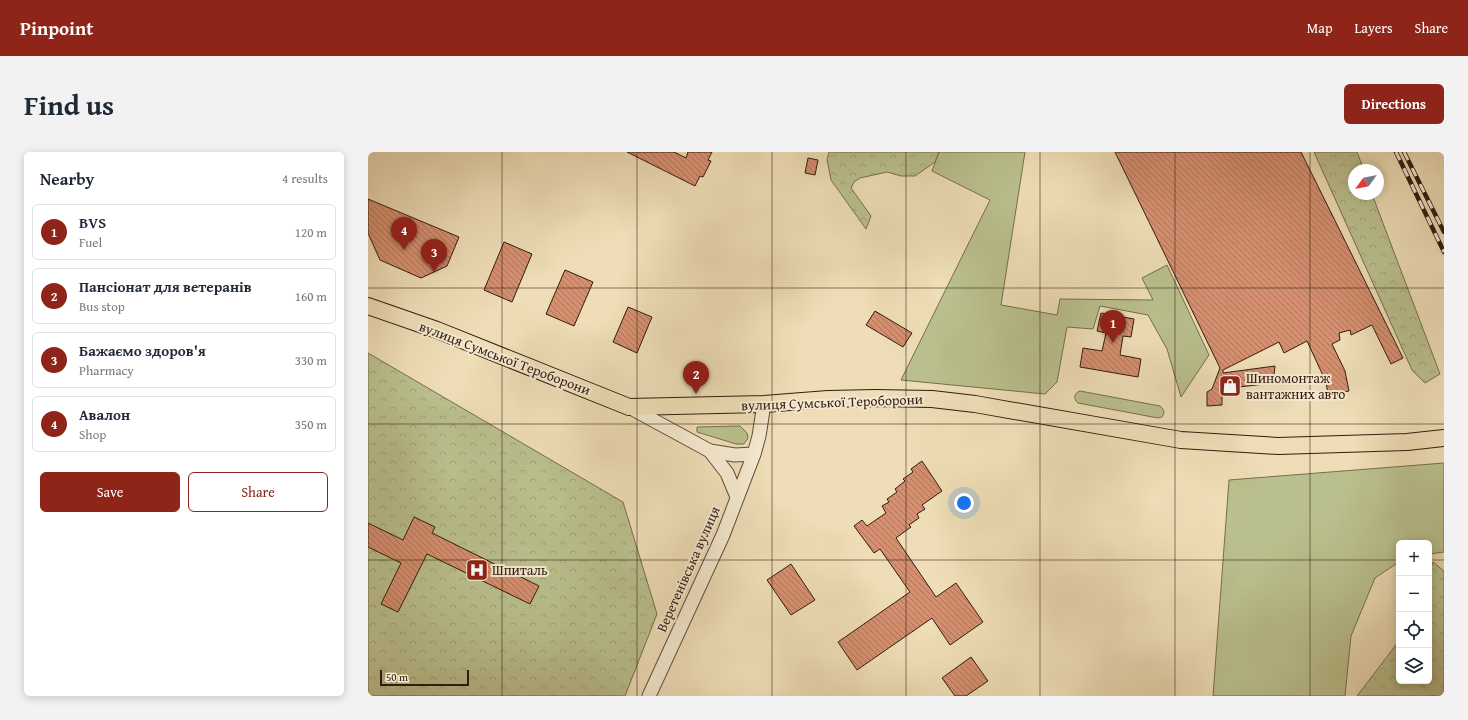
<!DOCTYPE html>
<meta charset="utf-8">
<style>
:root{--surface:#fff;--page:#f2f2f3;--text:#1f2937;--muted:#747a83;--line:#e0e1e3;--accent:#8f2418}
body{margin:0;font-family:"Gentium Book Plus",serif;background:var(--page);color:var(--text)}
.controls{position:absolute;right:12px;bottom:12px;display:grid;overflow:hidden;border-radius:6px;box-shadow:0 2px 10px #0003}
.controls button{width:36px;height:36px;display:grid;place-items:center;padding:0;border:0;border-bottom:1px solid var(--line);background:var(--surface);color:var(--text);font:20px sans-serif}
.compass{position:absolute;left:980px;top:12px;width:36px;height:36px;border-radius:50%;background:var(--surface);box-shadow:0 2px 10px #0003;rotate:237deg}
.scale{position:absolute;left:12px;bottom:10px;width:89px;box-sizing:border-box;padding-left:4px;border:2px solid #321c11;border-top:0;font-size:11px;line-height:14px;white-space:nowrap;color:#321c11;-webkit-text-stroke:3px #f4e9d0;paint-order:stroke}
.you{position:absolute;left:596px;top:351px;width:14px;height:14px;margin:-10px;border:3px solid #fff;border-radius:50%;background:#1a73e8;box-shadow:0 0 0 6px #1a73e833}
.badge{display:grid;place-items:center;width:26px;height:26px;border-radius:50%;background:var(--accent);color:#fff;font-size:13px;font-weight:700}
.pin{position:absolute;translate:-50% -33px;filter:drop-shadow(0 1px 2px #0008)}
.pin::after{content:'';position:absolute;top:21px;width:14px;height:12px;background:inherit;clip-path:polygon(0 0,100% 0,50% 100%)}
.list{margin:0;padding:0;list-style:none}
h2{display:flex;justify-content:space-between;align-items:center;height:52px;margin:0;padding:0 16px;font-size:17px}
h2 small{font-size:13px;font-weight:400;color:var(--muted)}
.list li{display:grid;grid-template-columns:26px 1fr auto;gap:12px;align-items:center;box-sizing:border-box;height:56px;margin:0 8px 8px;padding:0 8px;border:1px solid var(--line);border-radius:6px}
.list b{display:block;font-size:15px;white-space:nowrap}
.list p{margin:0;font-size:13px;white-space:nowrap;color:var(--muted)}
.list em{font-size:13px;font-style:normal;color:var(--muted)}
.actions{display:flex;gap:8px;padding:12px 16px}
.actions a{flex:1;padding:9px 0;border:1px solid var(--accent);border-radius:6px;text-align:center;font-size:14px;color:var(--accent)}
.actions .main{background:var(--accent);color:#fff}
.icon{flex:none;width:22px;height:22px;fill:none;stroke:currentColor;stroke-width:2;stroke-linecap:round;stroke-linejoin:round}
.map{position:relative;flex:none;width:1076px;height:544px;overflow:hidden;border-radius:6px}
header{display:flex;align-items:center;gap:24px;box-sizing:border-box;height:56px;padding:0 20px;background:var(--accent);color:#fff}
header strong{font-size:19px}
nav{display:flex;gap:22px;margin-inline-start:auto;font-size:14px}
.intro{display:flex;align-items:center;justify-content:space-between;box-sizing:border-box;height:96px;padding:0 24px}
h1{margin:0;font-size:28px}
.button{padding:10px 18px;border-radius:6px;background:var(--accent);color:#fff;font-size:14px;font-weight:700}
main{display:flex;gap:24px;padding:0 24px}
aside{flex:1;background:var(--surface);border-radius:6px;box-shadow:0 2px 10px #0003}
.map>svg:first-child{display:block}
</style>
<header>
<strong>Pinpoint</strong>
<nav><a>Map</a><a>Layers</a><a>Share</a></nav>
</header>
<div class="intro"><h1>Find us</h1><a class="button">Directions</a></div>
<main>
<aside>
<h2>Nearby<small>4 results</small></h2>
<ul class="list">
<li><span class="badge">1</span><div><b>BVS</b><p>Fuel</p></div><em>120 m</em></li>
<li><span class="badge">2</span><div><b>Пансіонат для ветеранів</b><p>Bus stop</p></div><em>160 m</em></li>
<li><span class="badge">3</span><div><b>Бажаємо здоров'я</b><p>Pharmacy</p></div><em>330 m</em></li>
<li><span class="badge">4</span><div><b>Авалон</b><p>Shop</p></div><em>350 m</em></li>
</ul>
<div class="actions"><a class="main">Save</a><a>Share</a></div>
</aside>
<div class="map">
<svg width="1076" height="544" viewBox="0 0 1076 544">
<defs>
<pattern id="forest-crowns" width="20" height="18" patternUnits="userSpaceOnUse"><rect width="20" height="18" fill="#bac08d"/><path d="M2 6a3 3 0 1 1 6 0M12 15a3 3 0 1 1 6 0" fill="none" stroke="#a0a479"/></pattern>
<pattern id="building-back-hatch" width="6" height="6" patternUnits="userSpaceOnUse"><rect width="6" height="6" fill="#d78f6e"/><path d="M-1 5l2 2M0 0l6 6M5-1l2 2" fill="none" stroke="#af7459"/></pattern>
</defs>
<rect width="100%" height="100%" fill="#eeddb6"/>
<filter id="stains"><feTurbulence type="fractalNoise" baseFrequency=".005" numOctaves="4"/><feColorMatrix values="0 0 0 0 .2 0 0 0 0 .09 0 0 0 0 .02 0 0 0 .5 -.17"/></filter>
<radialGradient id="worn" r=".72"><stop offset=".6" stop-color="#630" stop-opacity="0"/><stop offset="1" stop-color="#630" stop-opacity=".3"/></radialGradient>
<g fill="#bac08d" stroke="#766e4f">
<polygon points="571,0 657,0 633,153 689,163 692,147 785,148 774,126 799,113 841,203 813,245 799,197 780,163 732,154 725,177 699,175 689,230 677,242 533,228 622,48 564,19"/>
<path d="M712,239L792,254L795,257L796,261L794,265L790,266L710,251C705,247 706,241 712,239Z"/>
<polygon points="372,274 379,281 380,286 376,292 368,292 329,280 329,275"/>
<polygon points="1076,311 1076,400 1061,402 1061,391 1031,391 1031,410 1007,426 983,484 977,544 845,544 861,328"/>
</g>
<g fill="url(#forest-crowns)" stroke="#766e4f">
<polygon points="461,0 571,0 567,10 547,24 533,24 519,20 492,26 486,30 483,36 503,64 498,77 463,28 459,7"/>
<polygon points="946,0 989,0 996,18 986,18 986,42 1004,42 1072,222 1057,231 1044,218"/>
<polygon points="0,201 255,350 289,462 257,544 0,544"/>
<polygon points="1065,410 1076,419 1076,544 989,544 1031,489 1031,529 1061,529 1061,422"/>
</g>
<g fill="url(#building-back-hatch)" stroke="#321c11">
<polygon points="259,0 306,0 318,6 320,0 344,0 340,8 343,9 335,25 332,24 327,34"/>
<polygon points="747,0 933,0 1035,206 1023,212 1004,173 983,183 982,178 971,181 972,188 964,192 977,219 981,239 960,243 958,230 939,189 916,201 911,190 855,218 855,221 907,214 905,231 854,237 854,253 839,254 839,240 844,237 852,216"/>
<polygon points="440,6 450,8 447,23 437,21"/>
<polygon points="0,47 91,85 79,114 53,126 12,108 0,81"/>
<polygon points="136,90 164,102 144,150 116,138"/>
<polygon points="197,118 225,130 206,174 178,162"/>
<polygon points="260,155 284,165 269,201 245,190"/>
<polygon points="507,159 544,181 535,195 498,173"/>
<polygon points="733,161 766,167 763,185 755,184 752,203 773,207 770,225 712,215 715,196 734,199 738,181 729,179"/>
<polygon points="554,309 574,339 554,353 557,357 549,362 551,366 541,373 543,375 528,386 568,445 588,431 615,470 582,493 564,466 489,518 470,490 542,440 512,397 506,401 486,374 494,368 499,374 518,361 514,354 521,350 519,347 529,340 527,337 537,329 535,327 545,320 543,317"/>
<polygon points="46,365 67,375 64,381 171,434 162,452 59,402 30,460 13,452 33,411 0,395 0,371 35,388"/>
<polygon points="423,412 447,448 423,463 399,428"/>
<polygon points="603,505 620,529 598,544 587,544 574,526"/>
</g>
<g fill="none" stroke-linecap="round" stroke-linejoin="round">
<g stroke="#614c3a" stroke-width="15">
<g id="tertiary">
<polyline points="261,255 342,299 367,303 386,302"/>
<polyline points="342,299 359,321 369,345"/>
<polyline points="281,544 355,383 386,302 391,284 396,252"/>
</g>
</g>
<g stroke="#321c11" stroke-width="18">
<polyline id="primary" points="0,154 69,178 261,255 396,252 460,247 507,246 564,247 607,252 813,288 910,294 1039,290 1076,286"/>
</g>
<use href="#tertiary" stroke="#f4e9d0" stroke-width="13"/>
<use href="#primary" stroke="#eeddb6" stroke-width="16"/>
<g stroke="#321c11" stroke-width="4.5">
<g id="rail">
<polyline points="1028,0 1076,100"/>
<polyline points="1036,0 1076,80"/>
</g>
</g>
<use href="#rail" stroke="#f4e9d0" stroke-width="3" stroke-dasharray="9" stroke-linecap="butt"/>
</g>
<path fill="none" stroke="#321c11" stroke-width="1" stroke-opacity="0.55" d="M134,0V544M269,0V544M404,0V544M538,0V544M672,0V544M807,0V544M942,0V544M0,136H1076M0,272H1076M0,408H1031M1061,408H1076"/>
<defs>
<g id="shop-square" transform="scale(1.15)"><rect x="-9" y="-9" width="18" height="18" rx="4" fill="#8f2418" stroke="#f4e9d0"/><path d="M-5-2.5h2.3a2.7 3.5 0 0 1 5.4 0H5L5.5 6h-11ZM-1.5-2.5h3a1.5 2.3 0 0 0-3 0Z" fill="#fff"/></g>
<g id="hospital-square" transform="scale(1.15)"><rect x="-9" y="-9" width="18" height="18" rx="4" fill="#8f2418" stroke="#f4e9d0"/><path d="M-5-5h3v3.5h4V-5h3V5h-3V1.5h-4V5h-3Z" fill="#fff"/></g>
</defs>
<g fill-rule="evenodd">
<use href="#shop-square" x="862" y="234"/>
<use href="#hospital-square" x="109" y="418"/>
</g>
<g text-anchor="middle" dominant-baseline="central" stroke-width="4" stroke-linejoin="round" paint-order="stroke">
<g font-size="14" fill="#321c11" stroke="#f4e9d0">
<text transform="translate(137 206) rotate(21)">вулиця Сумської Тероборони</text>
<text transform="translate(464 250) rotate(-2)">вулиця Сумської Тероборони</text>
<text transform="translate(320 417) rotate(-66)">Веретенівська вулиця</text>
</g>
<g font-size="14" fill="#321c11" stroke="#f4e9d0" text-anchor="start">
<text x="878" y="226">Шиномонтаж<tspan x="878" dy="16">вантажних авто</tspan></text>
<text x="124" y="418">Шпиталь</text>
</g>
</g>
<rect width="100%" height="100%" filter="url(#stains)"/>
<rect width="100%" height="100%" fill="url(#worn)"/>
</svg>
<div class="controls">
<button>+</button>
<button>−</button>
<button><svg class="icon" aria-label="locate" viewBox="0 0 24 24"><circle cx="12" cy="12" r="6"/><path d="M12 2v4M12 18v4M2 12h4M18 12h4"/></svg></button>
<button><svg class="icon" aria-label="layers" viewBox="0 0 24 24"><path d="M12 4l9 5-9 5-9-5zM3 14l9 5 9-5"/></svg></button>
</div>
<svg class="compass" viewBox="-18 -18 36 36"><path d="M0-13l5 13h-10z" fill="#e53935"/><path d="M0 13l5-13h-10z" fill="#747a83"/></svg>
<div class="scale">50 m</div>
<div class="you"></div>
<div class="pin badge" style="left:745px;top:191px">1</div>
<div class="pin badge" style="left:328px;top:242px">2</div>
<div class="pin badge" style="left:66px;top:120px">3</div>
<div class="pin badge" style="left:36px;top:98px">4</div>
</div>
</main>
